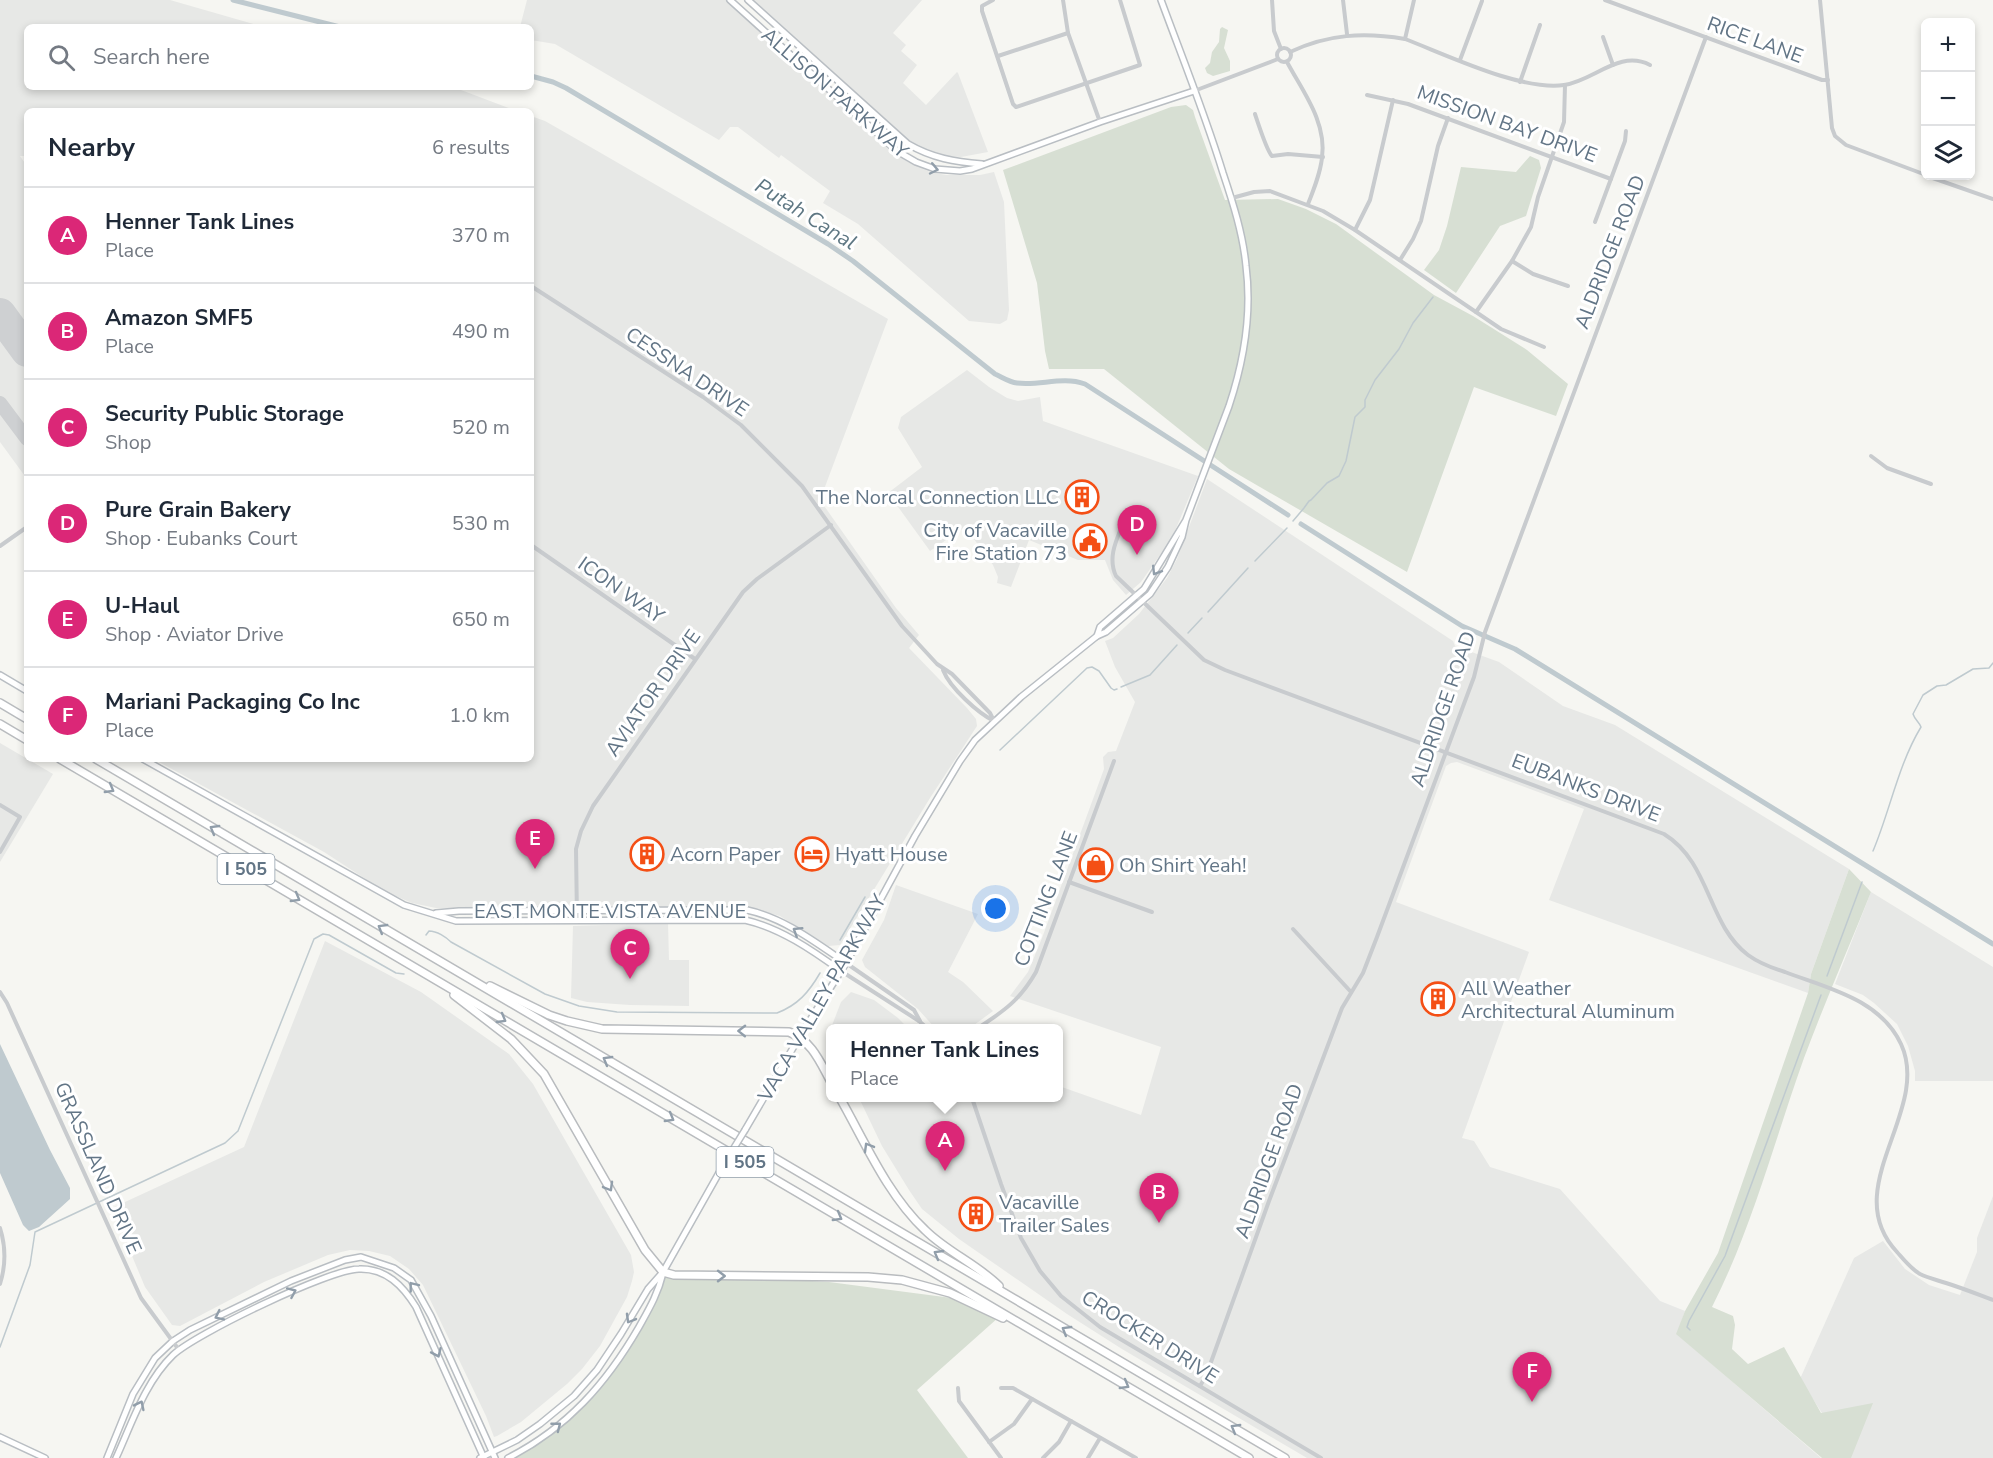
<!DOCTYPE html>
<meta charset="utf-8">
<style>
:root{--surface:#fff;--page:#f2f2f3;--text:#1f2937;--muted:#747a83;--line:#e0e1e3;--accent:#db2777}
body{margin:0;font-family:"Nunito Sans",sans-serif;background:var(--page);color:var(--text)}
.controls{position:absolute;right:18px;top:18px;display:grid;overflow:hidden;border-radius:9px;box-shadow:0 3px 9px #0003}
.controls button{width:54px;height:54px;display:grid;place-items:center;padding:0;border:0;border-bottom:2px solid var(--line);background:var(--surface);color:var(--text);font:30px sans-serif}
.you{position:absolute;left:996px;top:909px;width:21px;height:21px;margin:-15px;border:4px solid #fff;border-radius:50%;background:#1a73e8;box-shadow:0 0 0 9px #1a73e833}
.badge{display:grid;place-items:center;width:39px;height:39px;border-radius:50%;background:var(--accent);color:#fff;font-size:20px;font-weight:700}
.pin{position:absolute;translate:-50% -50px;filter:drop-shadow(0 2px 3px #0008)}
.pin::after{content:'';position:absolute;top:32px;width:21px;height:18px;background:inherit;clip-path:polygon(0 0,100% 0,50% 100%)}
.popup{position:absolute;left:826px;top:1024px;width:237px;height:78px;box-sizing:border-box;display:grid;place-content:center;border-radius:9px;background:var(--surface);filter:drop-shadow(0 2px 4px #0005);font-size:20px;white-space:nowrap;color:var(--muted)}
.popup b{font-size:22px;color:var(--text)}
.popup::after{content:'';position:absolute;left:50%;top:100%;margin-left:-12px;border:12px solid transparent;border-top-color:var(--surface)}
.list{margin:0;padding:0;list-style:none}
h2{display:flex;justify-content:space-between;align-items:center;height:78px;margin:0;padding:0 24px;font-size:26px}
h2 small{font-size:20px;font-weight:400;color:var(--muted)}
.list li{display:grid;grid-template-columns:39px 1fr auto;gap:18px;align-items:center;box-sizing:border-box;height:96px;padding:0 24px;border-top:2px solid var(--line)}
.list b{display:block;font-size:22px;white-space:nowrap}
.list p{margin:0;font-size:20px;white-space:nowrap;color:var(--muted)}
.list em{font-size:20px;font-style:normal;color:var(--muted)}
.icon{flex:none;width:33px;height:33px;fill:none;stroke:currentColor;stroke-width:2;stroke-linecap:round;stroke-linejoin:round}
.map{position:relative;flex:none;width:1993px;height:1458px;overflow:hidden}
.search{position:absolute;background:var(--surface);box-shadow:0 3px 9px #0003;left:24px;top:24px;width:510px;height:66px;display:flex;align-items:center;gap:15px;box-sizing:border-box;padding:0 21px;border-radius:9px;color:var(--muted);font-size:22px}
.panel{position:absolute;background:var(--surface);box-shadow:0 3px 9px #0003;left:24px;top:108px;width:510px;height:654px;border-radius:9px}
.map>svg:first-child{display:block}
</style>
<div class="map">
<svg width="1993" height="1458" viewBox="0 0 1993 1458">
<rect width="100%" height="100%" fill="#f6f6f2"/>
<g fill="#e7e8e6">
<polygon points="0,0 170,0 264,27 27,27 27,87 453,87 517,111 160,111 159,109 156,111 27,111 27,156 20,156 27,166 27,479 0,442"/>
<polygon points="527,0 726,0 893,152 908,162 930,172 946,175 980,175 994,172 1004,202 1009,310 1007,320 1000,324 969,321 858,224 823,203 830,191 781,155 779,158 738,127 730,127 719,140 555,44 531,40 531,27 520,27"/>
<polygon points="752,0 922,0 893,33 906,45 901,51 917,65 903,83 926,105 957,72 958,73 988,152 961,157 944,156 914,145"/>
<polygon points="531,116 545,121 587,145 888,319 820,500 896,608 919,635 909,648 967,708 976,719 977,726 930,798 840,945 828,946 780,916 758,910 735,907 436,908 412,903 384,891 324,852 159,762 163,759 531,759"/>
<polygon points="967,370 989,387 1007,398 1018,401 1040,397 1043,421 1198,476 1172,538 1141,582 1126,595 1113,580 1105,560 1078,560 1029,540 1011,587 997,583 998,577 993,565 965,527 930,551 888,493 922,467 898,428 901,417"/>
<polygon points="1207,479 1453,641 1455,646 1499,662 1563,706 1615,725 1849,869 1811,974 1808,993 1549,900 1584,809 1457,762 1451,763 1446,766 1396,902 1529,952 1462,1138 1474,1141 1490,1167 1560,1189 1660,1301 1685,1311 1677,1334 1821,1458 1307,1458 1122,1349 1067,1314 959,1239 922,1209 909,1190 882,1146 859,1098 1059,1098 1059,1086 1141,1115 1161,1047 1010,996 1028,972 1042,938 1104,769 1103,757 1108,752 1116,751 1135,702 1115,667 1105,641 1113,638 1139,614 1167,578 1177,559"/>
<polygon points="0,743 53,774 0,862"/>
<polygon points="896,885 978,914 948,972 963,982 993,1011 970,1028 935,1028 918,1009 865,967 862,960 884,920"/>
<polygon points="1871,892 1993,967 1993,1081 1915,1081 1915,1071 1908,1046 1897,1024 1874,1003 1863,995 1835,984"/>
<polygon points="668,923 669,960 689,960 689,1006 630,1005 587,1002 571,998 573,926"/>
<polygon points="325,941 421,992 509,1054 533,1084 631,1255 634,1272 632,1281 627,1297 600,1346 582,1369 567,1384 521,1422 497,1436 494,1437 486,1416 423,1285 409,1269 390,1256 369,1251 350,1250 328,1255 264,1282 180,1326 172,1325 145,1287 112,1208 244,1147"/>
<polygon points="851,992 874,1000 898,1018 908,1028 831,1028 841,1002"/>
<polygon points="1993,1196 1993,1458 1851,1458 1800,1379 1854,1258 1883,1241 1905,1269 1929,1285 1960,1295 1977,1252 1977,1238"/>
</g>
<g fill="#d7dfd3">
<polygon points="1222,27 1228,30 1224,48 1230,61 1230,71 1213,76 1207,73 1205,68 1210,63 1212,52 1219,42 1220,29"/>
<polygon points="1186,105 1193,110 1195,117 1225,200 1278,199 1306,209 1336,224 1434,295 1473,316 1527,350 1568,384 1556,416 1474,387 1407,572 1229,469 1104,369 1049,369 1045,351 1037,283 1003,170 1171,107"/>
<polygon points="1530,156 1539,160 1541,168 1526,216 1500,226 1456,293 1424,270 1439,250 1447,226 1461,167 1516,172"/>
<path d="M1849,869L1871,892C1849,947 1825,1002 1804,1058C1774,1142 1752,1228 1712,1307L1733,1316L1735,1325L1732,1349L1748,1364L1784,1347L1821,1413L1873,1403L1851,1458H1822L1676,1334L1685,1311L1718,1253L1808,993L1811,974Z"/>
<polygon points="663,1272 829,1282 952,1298 999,1317 917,1390 968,1458 508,1458 571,1415 608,1376 659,1292"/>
</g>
<polygon fill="#bfcacf" points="0,1044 50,1150 70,1188 70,1199 39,1227 29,1231 23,1225 0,1173"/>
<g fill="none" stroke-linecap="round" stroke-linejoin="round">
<g stroke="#bfcacf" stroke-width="1.5">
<polyline points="1293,521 1304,508 1309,501 1311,500 1327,483 1339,476 1346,461 1355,417 1365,407 1365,400 1375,380 1399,349 1413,323 1433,297"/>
<polyline points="1255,561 1287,528"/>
<polyline points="1208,612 1248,568"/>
<polyline points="1188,633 1202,618"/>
<polyline points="1121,687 1150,675 1177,645"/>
<polyline points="1000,750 1087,668 1092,667 1099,671 1111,688 1114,690 1117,689"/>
<path d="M1873,851C1890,811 1898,765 1921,727C1919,722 1915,720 1913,714L1923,695L1937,686L1946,685L1973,669L1989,668L1993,663"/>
<path d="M426,935L429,931C437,931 446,937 451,942L545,994L579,1006L617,1012L777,1013C798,1005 809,992 820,973"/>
<polyline points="840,940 865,897"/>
<polyline points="1827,976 1862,882"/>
<polyline points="1690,1330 1687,1327 1689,1321 1725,1256 1821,995"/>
<polyline points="0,1347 30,1265 35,1232 225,1143 238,1131 314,939 323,934 329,935 396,973 404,974"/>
</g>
<g stroke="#bfcacf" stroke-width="5">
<polyline points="233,0 340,27"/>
<path d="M531,76L553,82L566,88L828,244L853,261L995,374C1002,377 1009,382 1017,383C1040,386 1062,376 1085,384L1288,515"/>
<polyline points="1301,524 1462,626 1515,649 1993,944"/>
</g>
<polyline stroke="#ced0d2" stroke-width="14" points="0,403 27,439"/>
<polyline stroke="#ced0d2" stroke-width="32" points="0,314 27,351"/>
<g stroke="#b9bec3" stroke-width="8">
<g id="secondary">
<polyline points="730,0 897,151 916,162 935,169 960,171 972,169 1100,122 1194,91"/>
<path d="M748,0L908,144C932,158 955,162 982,164"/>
<path d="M1161,0C1182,57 1205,114 1223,173C1233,203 1243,234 1246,266C1252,313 1244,361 1229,406L1186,520L1182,537L1168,567L1150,594L1106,632L1097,636L1100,627L1144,589L1186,520"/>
<polyline points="0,675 27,691"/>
<path d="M143,759L404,905L456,921L745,920C780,928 812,950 841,971"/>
<path d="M436,913L459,911L747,910C784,918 815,942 846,963"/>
<polyline points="745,1130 800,1036 846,963 915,836 960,761 975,740 1021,697 1097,636"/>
<polyline points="0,1437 45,1458"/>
<polyline points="107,1458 133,1394 155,1358 173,1341 190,1330 291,1281 345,1260 361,1257 394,1268 411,1280 431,1316 495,1458"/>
<path d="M116,1458C132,1423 145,1382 173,1355C195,1334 330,1269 359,1269C386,1268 403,1286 416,1307L484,1458"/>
<polyline points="480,1458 517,1440 540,1424 574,1396 597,1370 621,1334 648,1289 663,1272 724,1164"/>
<path d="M508,1458C567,1428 606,1384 639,1327C649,1309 658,1294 663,1273"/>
</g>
</g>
<g stroke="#b9bcbf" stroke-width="10">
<g id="highway">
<polyline points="0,703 27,719"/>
<polyline points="0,724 27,740"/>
<polyline points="60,759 1249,1458"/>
<polyline points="96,759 1285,1458"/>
<path d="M490,986L549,1015L567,1021L602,1029L789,1032C812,1041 820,1062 831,1082"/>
<polyline points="454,995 511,1039 544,1074 645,1250 663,1272 674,1275 868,1277 902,1280 950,1293 1003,1318"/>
<path d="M840,1098C865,1142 887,1194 925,1230C947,1252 977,1264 999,1286"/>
</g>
</g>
<g stroke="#c8cbce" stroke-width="4">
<polyline points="993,0 982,6 982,11 1013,104 1016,107 1140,65 1120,0"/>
<polyline points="1063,0 1068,33 1100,122"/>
<polyline points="1272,0 1274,31 1281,49"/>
<polyline points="1343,0 1347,34"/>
<polyline points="1605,0 1822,80 1828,80"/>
<polyline points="1820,0 1832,128 1835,136 1846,145 1926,175"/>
<polyline points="1603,37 1613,65"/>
<polyline points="1405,39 1414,0"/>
<circle cx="1284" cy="55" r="7"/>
<path d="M1290,52C1328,34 1364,32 1405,39C1447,55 1521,91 1564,85C1594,81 1619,49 1650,65"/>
<polyline points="998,56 1068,33"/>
<polyline points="1460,60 1482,1"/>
<path d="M1287,62C1303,92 1327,122 1322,158C1320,174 1314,189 1308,204"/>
<polyline points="1520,82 1540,25"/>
<polyline points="1194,91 1278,59"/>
<polyline points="1367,95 1408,104 1611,179"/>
<path d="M1255,114C1258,123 1267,151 1272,156L1288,154L1323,157"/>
<polyline points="1927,176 1993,199"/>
<polyline points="1232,198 1254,192 1270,191 1323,211 1355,230 1501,329 1544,347"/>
<polyline points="1595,222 1625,141 1626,131"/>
<polyline points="1355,230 1370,200 1393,100"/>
<polyline points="1400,260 1413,239 1421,221 1438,146 1448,118"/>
<polyline points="1512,261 1533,274 1568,286"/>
<polyline points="531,286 703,397 741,425 802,486 902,626 937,664 952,674 990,713 994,721"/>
<polyline points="1476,312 1512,261 1531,227 1538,197 1564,122 1565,85"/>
<polyline points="1871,456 1887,468 1931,484"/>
<path d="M1122,526C1115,543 1108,559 1116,576L1204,660L1225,670L1664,834C1711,863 1707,924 1748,955C1759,963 1772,968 1785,972C1827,988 1880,999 1901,1044C1932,1111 1837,1188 1897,1252C1904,1260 1911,1269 1920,1274C1928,1278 1937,1280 1946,1283C1962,1288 1977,1294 1993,1300"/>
<polyline points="531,545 695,659"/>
<polyline points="0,546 27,527"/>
<path d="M943,670C950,688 978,713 994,721"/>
<polyline points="0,805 20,817 0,852"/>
<polyline points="1069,882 1152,912"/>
<polyline points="577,920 576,849 581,831 593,806 743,592 757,579 831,525"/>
<polyline points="1293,929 1351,992"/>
<polyline points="846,963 914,1010 920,1021"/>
<polyline points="841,971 919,1021"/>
<polyline points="0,992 7,1003 141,1298 179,1350"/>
<polyline points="919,1021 927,1028"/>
<path d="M978,1028C1004,1011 1020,1000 1036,972L1114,761"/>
<polyline points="972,1098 1001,1184 1021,1238 1040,1271 1061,1296 1100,1327 1321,1458"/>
<path d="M0,1228C6,1247 6,1265 0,1284"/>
<polyline points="1200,1386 1206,1376 1269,1201 1342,1008 1363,973 1377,937 1474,677 1485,632 1706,37"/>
<polyline points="958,1388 959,1401 1001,1458"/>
<polyline points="1001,1388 1013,1388 1136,1458"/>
<polyline points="989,1442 1014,1424 1032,1399"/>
<polyline points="1043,1458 1059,1442 1071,1421"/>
<polyline points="1088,1458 1100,1438"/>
</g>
<use href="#secondary" stroke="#fff" stroke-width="5"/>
<use href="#highway" stroke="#fff" stroke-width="7"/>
<g stroke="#b9bec3" stroke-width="8" stroke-linecap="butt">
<polyline id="secondary-bridge" points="724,1164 745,1130"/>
</g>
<use href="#secondary-bridge" stroke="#fff" stroke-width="5"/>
</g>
<defs><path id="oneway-chevron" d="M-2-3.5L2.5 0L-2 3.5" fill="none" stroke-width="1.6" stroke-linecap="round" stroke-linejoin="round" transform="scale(1.5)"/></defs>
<g stroke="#919eaa">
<use href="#oneway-chevron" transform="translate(934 169) rotate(12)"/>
<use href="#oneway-chevron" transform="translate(1156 571) rotate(122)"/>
<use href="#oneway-chevron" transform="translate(110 789) rotate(30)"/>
<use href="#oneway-chevron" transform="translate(214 829) rotate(-150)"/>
<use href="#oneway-chevron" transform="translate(296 898) rotate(30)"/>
<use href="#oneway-chevron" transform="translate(382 928) rotate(-149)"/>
<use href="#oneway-chevron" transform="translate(797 931) rotate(-148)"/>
<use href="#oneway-chevron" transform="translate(502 1019) rotate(30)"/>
<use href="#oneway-chevron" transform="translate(742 1031) rotate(-179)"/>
<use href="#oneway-chevron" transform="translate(607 1060) rotate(-150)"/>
<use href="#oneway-chevron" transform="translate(670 1118) rotate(30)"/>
<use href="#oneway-chevron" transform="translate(868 1147) rotate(-120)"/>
<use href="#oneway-chevron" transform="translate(609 1187) rotate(60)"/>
<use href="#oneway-chevron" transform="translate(838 1217) rotate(30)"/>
<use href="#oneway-chevron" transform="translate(938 1254) rotate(-150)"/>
<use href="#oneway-chevron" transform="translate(721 1276)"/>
<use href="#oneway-chevron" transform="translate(413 1286) rotate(-128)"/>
<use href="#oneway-chevron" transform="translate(292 1292) rotate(-24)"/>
<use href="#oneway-chevron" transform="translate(219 1316) rotate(154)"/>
<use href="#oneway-chevron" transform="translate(630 1319) rotate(120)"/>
<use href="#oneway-chevron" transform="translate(1066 1330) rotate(-149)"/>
<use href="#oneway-chevron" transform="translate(437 1353) rotate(66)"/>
<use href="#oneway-chevron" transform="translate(1125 1385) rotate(30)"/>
<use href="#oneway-chevron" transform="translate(140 1405) rotate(-64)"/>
<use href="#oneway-chevron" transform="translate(557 1426) rotate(-38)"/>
<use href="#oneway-chevron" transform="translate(1235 1428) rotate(-150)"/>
</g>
<defs>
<g id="building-ring" transform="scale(1.725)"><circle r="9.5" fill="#fff" stroke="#f44f15" stroke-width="1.5"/><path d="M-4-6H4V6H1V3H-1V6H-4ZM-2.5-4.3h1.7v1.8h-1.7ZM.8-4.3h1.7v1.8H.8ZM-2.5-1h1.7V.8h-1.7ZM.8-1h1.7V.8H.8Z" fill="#f44f15"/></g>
<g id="civic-ring" transform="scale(1.725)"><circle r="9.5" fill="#fff" stroke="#f44f15" stroke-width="1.5"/><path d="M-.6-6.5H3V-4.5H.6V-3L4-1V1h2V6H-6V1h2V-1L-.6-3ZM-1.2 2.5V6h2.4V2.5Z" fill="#f44f15"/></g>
<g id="hotel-ring" transform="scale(1.725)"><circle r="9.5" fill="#fff" stroke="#f44f15" stroke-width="1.5"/><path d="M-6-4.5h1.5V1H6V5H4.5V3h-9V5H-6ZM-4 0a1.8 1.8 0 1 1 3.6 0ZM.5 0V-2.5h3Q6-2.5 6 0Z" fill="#f44f15"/></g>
<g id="shop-ring" transform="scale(1.725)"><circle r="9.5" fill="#fff" stroke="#f44f15" stroke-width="1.5"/><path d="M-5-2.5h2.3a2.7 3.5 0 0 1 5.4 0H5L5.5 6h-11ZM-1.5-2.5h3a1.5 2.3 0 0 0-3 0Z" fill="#f44f15"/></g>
</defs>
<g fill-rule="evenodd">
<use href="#building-ring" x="1082" y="497"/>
<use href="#civic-ring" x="1090" y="541"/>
<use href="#building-ring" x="647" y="854"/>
<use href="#hotel-ring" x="812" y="854"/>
<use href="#shop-ring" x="1096" y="865"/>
<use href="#building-ring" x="1438" y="999"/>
<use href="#building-ring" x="976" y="1214"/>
</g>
<g text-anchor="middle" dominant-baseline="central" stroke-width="6" stroke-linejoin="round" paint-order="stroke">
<g fill="#fff" stroke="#919eaa" stroke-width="1.5">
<rect x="217.5" y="854" width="57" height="30" rx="4.5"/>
<rect x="716.5" y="1147" width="57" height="30" rx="4.5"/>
</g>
<g font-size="18" font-weight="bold" fill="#627586">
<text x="246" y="869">I 505</text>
<text x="745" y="1162">I 505</text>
</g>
<g font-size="20" fill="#627586" stroke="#fff">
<text transform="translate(1755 40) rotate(20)">RICE LANE</text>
<text transform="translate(835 93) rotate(41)">ALLISON PARKWAY</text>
<text transform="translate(1507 124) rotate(20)">MISSION BAY DRIVE</text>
<text transform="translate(1610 252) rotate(-69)">ALDRIDGE ROAD</text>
<text transform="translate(687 372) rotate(34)">CESSNA DRIVE</text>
<text transform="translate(621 590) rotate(35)">ICON WAY</text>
<text transform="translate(653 693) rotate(-55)">AVIATOR DRIVE</text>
<text transform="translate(1443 709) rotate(-71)">ALDRIDGE ROAD</text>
<text transform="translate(1586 788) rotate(21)">EUBANKS DRIVE</text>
<text transform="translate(1046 899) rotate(-69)">COTTING LANE</text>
<text x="610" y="911">EAST MONTE VISTA AVENUE</text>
<text transform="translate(822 998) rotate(-60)">VACA VALLEY PARKWAY</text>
<text transform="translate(1269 1161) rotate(-70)">ALDRIDGE ROAD</text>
<text transform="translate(98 1168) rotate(66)">GRASSLAND DRIVE</text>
<text transform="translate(1150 1337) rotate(32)">CROCKER DRIVE</text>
</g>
<g font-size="20" fill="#627586" stroke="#fff" text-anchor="start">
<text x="1059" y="497" text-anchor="end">The Norcal Connection LLC</text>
<text x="1067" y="530" text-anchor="end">City of Vacaville<tspan x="1067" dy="23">Fire Station 73</tspan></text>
<text x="670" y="854">Acorn Paper</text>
<text x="835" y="854">Hyatt House</text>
<text x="1119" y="865">Oh Shirt Yeah!</text>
<text x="1461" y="988">All Weather<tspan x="1461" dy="23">Architectural Aluminum</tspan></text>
<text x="999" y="1202">Vacaville<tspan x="999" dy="23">Trailer Sales</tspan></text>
</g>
<g font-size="21" font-style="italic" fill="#5e7783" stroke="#fff">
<text transform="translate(806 214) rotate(32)">Putah Canal</text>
</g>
</g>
</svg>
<div class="controls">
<button>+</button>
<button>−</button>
<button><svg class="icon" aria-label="layers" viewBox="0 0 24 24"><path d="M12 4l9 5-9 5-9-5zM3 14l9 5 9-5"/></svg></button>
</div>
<div class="you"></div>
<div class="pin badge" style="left:945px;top:1171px">A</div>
<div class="popup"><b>Henner Tank Lines</b>Place</div>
<div class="pin badge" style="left:1159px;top:1223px">B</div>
<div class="pin badge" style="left:630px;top:979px">C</div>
<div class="pin badge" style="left:1137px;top:555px">D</div>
<div class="pin badge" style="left:535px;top:869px">E</div>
<div class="pin badge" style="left:1532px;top:1402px">F</div>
<div class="search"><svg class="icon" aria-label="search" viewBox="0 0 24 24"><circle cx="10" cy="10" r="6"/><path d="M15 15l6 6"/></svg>Search here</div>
<section class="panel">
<h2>Nearby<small>6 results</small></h2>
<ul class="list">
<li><span class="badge">A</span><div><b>Henner Tank Lines</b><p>Place</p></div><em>370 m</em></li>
<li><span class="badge">B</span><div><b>Amazon SMF5</b><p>Place</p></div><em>490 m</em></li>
<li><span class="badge">C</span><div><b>Security Public Storage</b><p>Shop</p></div><em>520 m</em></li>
<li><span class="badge">D</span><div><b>Pure Grain Bakery</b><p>Shop · Eubanks Court</p></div><em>530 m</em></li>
<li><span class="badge">E</span><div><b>U-Haul</b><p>Shop · Aviator Drive</p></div><em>650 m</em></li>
<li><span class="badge">F</span><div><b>Mariani Packaging Co Inc</b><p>Place</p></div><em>1.0 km</em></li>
</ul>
</section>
</div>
